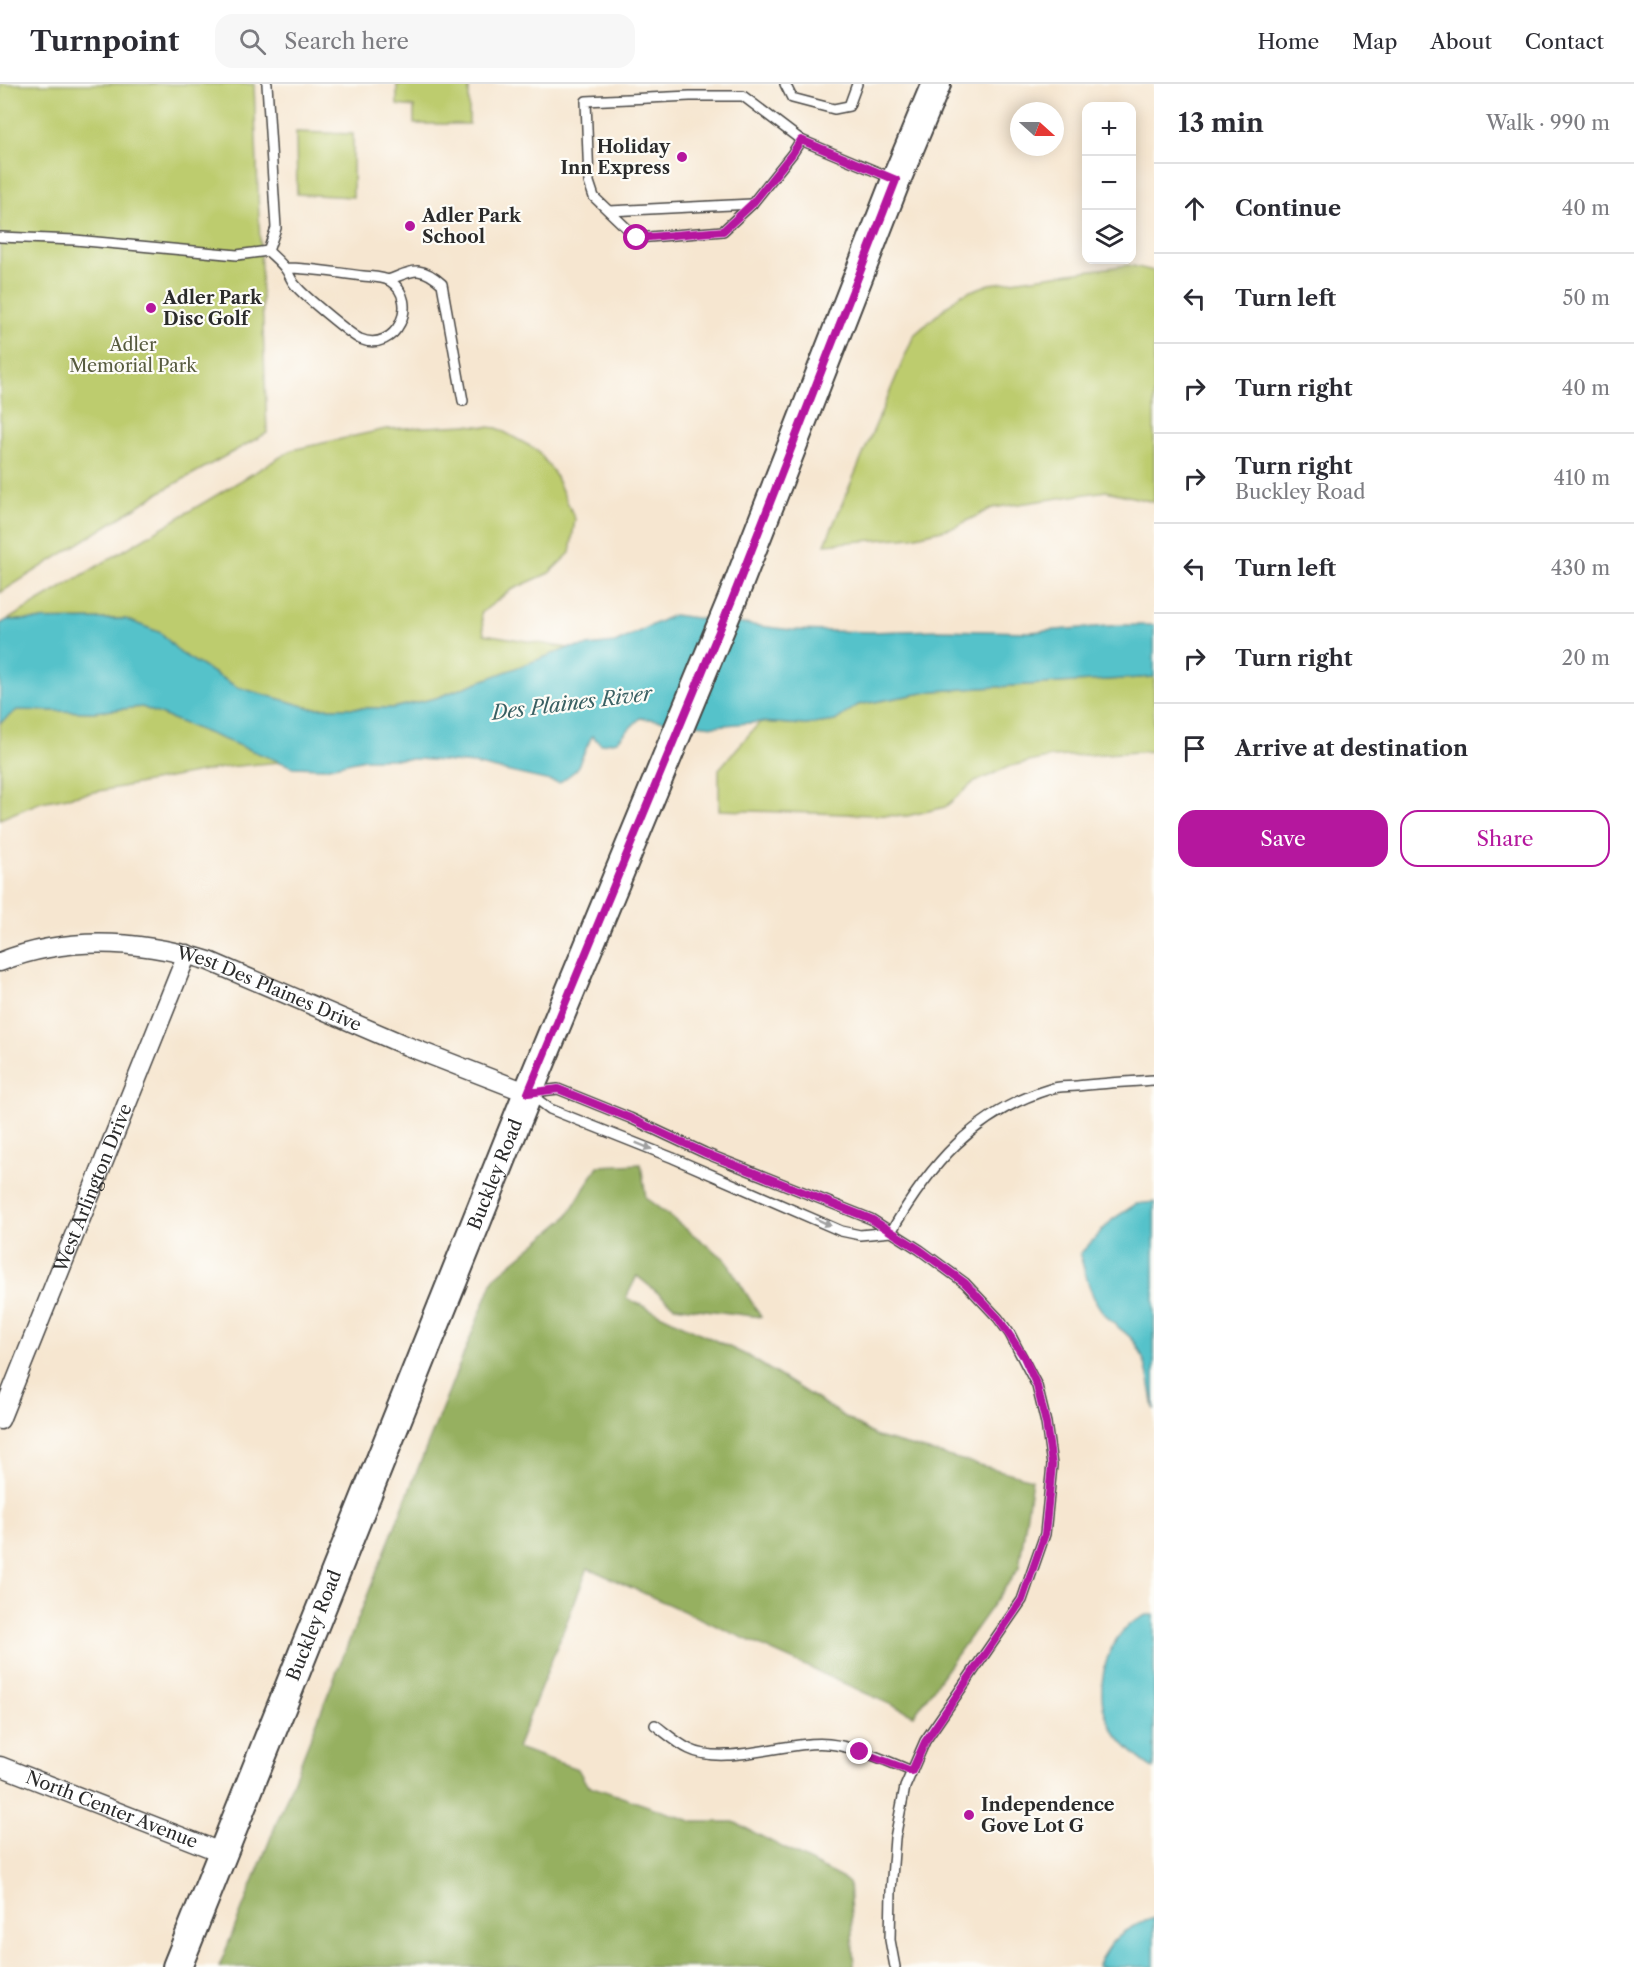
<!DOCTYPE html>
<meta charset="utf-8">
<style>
:root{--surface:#fff;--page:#f7f7f7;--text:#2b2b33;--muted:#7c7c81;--line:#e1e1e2;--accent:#b5179e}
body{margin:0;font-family:"Libre Caslon Text",serif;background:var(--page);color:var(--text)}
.controls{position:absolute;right:18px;top:18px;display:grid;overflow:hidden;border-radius:12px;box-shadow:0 3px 15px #0003}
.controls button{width:54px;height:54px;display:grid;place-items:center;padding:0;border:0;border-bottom:2px solid var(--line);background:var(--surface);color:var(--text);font:30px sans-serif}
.compass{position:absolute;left:1010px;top:18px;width:54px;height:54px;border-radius:50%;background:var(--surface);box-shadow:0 3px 15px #0003;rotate:111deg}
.stop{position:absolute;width:18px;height:18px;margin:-14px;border:4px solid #b5179e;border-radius:50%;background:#fff}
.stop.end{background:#b5179e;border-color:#fff;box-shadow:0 2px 6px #0008}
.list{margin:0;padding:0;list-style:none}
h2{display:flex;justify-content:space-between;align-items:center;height:78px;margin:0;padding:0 24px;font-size:26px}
h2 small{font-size:20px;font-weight:400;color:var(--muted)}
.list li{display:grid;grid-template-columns:39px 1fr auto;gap:18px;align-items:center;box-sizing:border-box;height:90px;padding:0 24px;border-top:2px solid var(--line)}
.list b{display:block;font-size:22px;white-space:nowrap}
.list p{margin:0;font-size:20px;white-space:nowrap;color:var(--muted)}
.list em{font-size:20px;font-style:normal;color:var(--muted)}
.actions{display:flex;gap:12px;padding:18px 24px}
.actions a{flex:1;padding:14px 0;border:2px solid var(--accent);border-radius:18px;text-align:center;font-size:21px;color:var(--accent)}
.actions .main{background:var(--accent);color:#fff}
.icon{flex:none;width:33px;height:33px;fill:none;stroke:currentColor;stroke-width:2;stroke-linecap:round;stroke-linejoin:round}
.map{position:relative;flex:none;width:1154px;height:1883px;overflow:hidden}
header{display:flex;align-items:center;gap:36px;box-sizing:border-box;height:84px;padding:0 30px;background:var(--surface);border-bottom:2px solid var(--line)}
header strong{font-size:28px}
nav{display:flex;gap:33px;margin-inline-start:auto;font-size:21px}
.search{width:420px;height:54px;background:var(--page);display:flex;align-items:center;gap:15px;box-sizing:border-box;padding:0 21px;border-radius:18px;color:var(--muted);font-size:22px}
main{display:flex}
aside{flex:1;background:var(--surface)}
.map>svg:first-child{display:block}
</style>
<header>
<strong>Turnpoint</strong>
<div class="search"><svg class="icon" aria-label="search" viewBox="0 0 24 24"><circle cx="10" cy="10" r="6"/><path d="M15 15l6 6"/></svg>Search here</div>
<nav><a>Home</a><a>Map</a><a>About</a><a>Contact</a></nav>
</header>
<main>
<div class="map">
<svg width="1154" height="1883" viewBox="0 0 1154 1883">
<rect width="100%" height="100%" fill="#fdfcf7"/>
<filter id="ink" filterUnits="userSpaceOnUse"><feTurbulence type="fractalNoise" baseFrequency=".0167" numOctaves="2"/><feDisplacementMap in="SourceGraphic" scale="12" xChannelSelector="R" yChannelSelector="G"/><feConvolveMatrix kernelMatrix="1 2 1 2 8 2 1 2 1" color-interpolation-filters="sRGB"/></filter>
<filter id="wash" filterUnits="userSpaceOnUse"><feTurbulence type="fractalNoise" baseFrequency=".008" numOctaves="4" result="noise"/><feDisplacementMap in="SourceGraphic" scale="24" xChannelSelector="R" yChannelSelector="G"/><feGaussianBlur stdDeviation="1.35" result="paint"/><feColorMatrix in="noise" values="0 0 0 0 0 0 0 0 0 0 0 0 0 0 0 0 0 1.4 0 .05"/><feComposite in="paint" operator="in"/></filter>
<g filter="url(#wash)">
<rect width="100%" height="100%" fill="#f6e6d0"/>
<g fill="#bdcc6e" stroke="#747c4c" stroke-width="1.5">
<polygon points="0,0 254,0 267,349 162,407 0,509"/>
<polygon points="469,0 469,40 414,40 414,23 397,21 397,0"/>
<polygon points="296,48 353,50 353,113 297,110"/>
<polygon points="1129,181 1154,187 1154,418 1106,407 992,424 955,443 912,453 825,460 914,251 960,211 990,200"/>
<polygon points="467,341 497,344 537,366 553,387 575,435 570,469 549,489 511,506 481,529 484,550 569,564 436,614 393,624 311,624 237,603 180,569 161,549 125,535 7,536 292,366 386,345"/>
<polygon points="1154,593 1154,667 1052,673 1010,682 973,699 945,723 907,732 719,726 719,685 760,638 806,641 835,637 858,621 934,607"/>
<polygon points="142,623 281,678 227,683 41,718 0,735 0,639 17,626 93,628"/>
</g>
<polygon fill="#96b061" stroke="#606e46" stroke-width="1.5" points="641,1080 646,1114 725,1175 761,1233 674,1222 637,1192 626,1214 748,1272 877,1353 1032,1395 1019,1484 914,1631 588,1484 517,1664 578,1685 587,1701 694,1738 734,1738 849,1798 854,1883 219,1883 494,1194 566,1134 598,1082"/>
<g fill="#54c2ca" stroke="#40767a" stroke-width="1.5">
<polygon points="673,531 791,546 870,548 939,546 1030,548 1121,541 1154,541 1154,593 934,607 858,621 835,637 806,641 760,638 714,642 640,634 617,657 601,660 592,652 576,686 559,699 474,680 419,675 365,675 324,684 293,683 142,623 93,628 17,626 0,639 0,540 7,536 125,535 161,549 180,569 237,603 311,624 393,624 436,614 569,564 615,559"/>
<path d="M1154,1118V1326C1152,1311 1147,1281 1140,1267C1133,1251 1119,1246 1108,1234C1091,1217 1086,1193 1080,1170L1113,1135L1136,1120Z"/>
<path d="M1146,1531H1154V1685C1139,1675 1121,1660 1111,1643C1093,1612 1103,1563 1130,1540C1134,1537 1141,1534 1146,1531Z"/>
<path d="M1154,1834V1883H1097C1110,1854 1124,1844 1154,1834Z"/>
</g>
</g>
<g filter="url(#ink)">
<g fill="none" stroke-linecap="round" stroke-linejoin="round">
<g stroke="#494744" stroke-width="12">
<g id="lane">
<polyline points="785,0 792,14 834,25 849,22 857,0"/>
<polygon points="690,12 743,12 801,56 792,70 752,120 723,147 637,154 594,113 589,98 586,17"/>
<polyline points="801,56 894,95"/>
<polyline points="609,127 752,120"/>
<polyline points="0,153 75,156 237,171 268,167 276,144 267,0"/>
<path d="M268,167C274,173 282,179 287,187C290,192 292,198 296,202C303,211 351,251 360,255C396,270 421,217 390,197C383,193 371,193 363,192C337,189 312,184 285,184"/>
<path d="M388,196C413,187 420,180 442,200L463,317"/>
<polyline points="533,1008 558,1005 630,1034 705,1069 871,1135 920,1166 965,1199 998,1234 1010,1250 1037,1302 1046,1339 1052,1381 1045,1450 1022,1516 925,1657 905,1703 895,1754 891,1807 890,1856 895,1883"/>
<polyline points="530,1010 550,1025 673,1074 841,1147 860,1151 891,1148"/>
<path d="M891,1148C929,1082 974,1028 1050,1005C1058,1002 1068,1003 1077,1002C1102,999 1128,998 1154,996"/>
<path d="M655,1641C666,1649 677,1659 689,1665C725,1683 787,1656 829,1660C857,1663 886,1677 912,1687"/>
</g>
</g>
<g stroke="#494744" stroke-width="21">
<g id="street">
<path id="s1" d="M0,878C68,851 139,856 209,877L407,962L528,1009"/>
<path id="s2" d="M0,1336L187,870"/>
<path id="s3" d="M0,1682L223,1769"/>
</g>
</g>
<g stroke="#494744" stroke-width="32">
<g id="primary">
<path id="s4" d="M177,1883L528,1009L732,516L896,96L936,0"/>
</g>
</g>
<use href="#lane" stroke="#fff" stroke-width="9"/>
<use href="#street" stroke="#fff" stroke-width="18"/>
<use href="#primary" stroke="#fff" stroke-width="28"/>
</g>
<defs><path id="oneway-solid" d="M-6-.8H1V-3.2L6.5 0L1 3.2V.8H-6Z" transform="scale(1.5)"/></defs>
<g fill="#a0a0a0">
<use href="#oneway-solid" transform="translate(644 1062) rotate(22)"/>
<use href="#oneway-solid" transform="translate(823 1138) rotate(25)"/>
</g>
</g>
<g fill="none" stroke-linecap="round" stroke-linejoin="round" filter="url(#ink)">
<polyline stroke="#b5179e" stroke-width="8" points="637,154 723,147 752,120 792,70 801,56 896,96 732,516 528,1009 558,1005 630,1034 705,1069 871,1135 920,1166 965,1199 998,1234 1024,1273 1037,1302 1046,1339 1052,1381 1045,1450 1022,1516 925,1658 912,1687 860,1668"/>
</g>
<g fill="#b5179e" stroke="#fdfcf7" stroke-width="2">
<circle cx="682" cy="73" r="6"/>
<circle cx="410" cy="142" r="6"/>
<circle cx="151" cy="224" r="6"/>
<circle cx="969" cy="1731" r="6"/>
</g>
<g text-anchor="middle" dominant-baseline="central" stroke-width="4.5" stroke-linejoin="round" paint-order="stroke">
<g font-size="18" font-weight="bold" fill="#2b2b2b" stroke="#fdfcf7" text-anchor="start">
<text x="670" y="63" text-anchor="end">Holiday<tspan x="670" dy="21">Inn Express</tspan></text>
<text x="422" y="132">Adler Park<tspan x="422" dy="21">School</tspan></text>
<text x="163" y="214">Adler Park<tspan x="163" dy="21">Disc Golf</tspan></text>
<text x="981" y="1721">Independence<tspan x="981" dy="21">Gove Lot G</tspan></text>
</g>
<g font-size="18" fill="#575b3f" stroke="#fdfcf7">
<text x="133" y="261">Adler<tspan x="133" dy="21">Memorial Park</tspan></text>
</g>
<g font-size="18" fill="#2b2b2b" stroke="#fdfcf7">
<text stroke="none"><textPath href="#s1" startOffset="279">West Des Plaines Drive</textPath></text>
<text stroke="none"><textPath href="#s4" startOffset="854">Buckley Road</textPath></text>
<text stroke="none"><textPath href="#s2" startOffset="250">West Arlington Drive</textPath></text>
<text stroke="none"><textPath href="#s4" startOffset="368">Buckley Road</textPath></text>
<text stroke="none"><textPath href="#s3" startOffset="120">North Center Avenue</textPath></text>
</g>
<g font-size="20" font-style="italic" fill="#396063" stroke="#fdfcf7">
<text transform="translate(572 619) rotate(-7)">Des Plaines River</text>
</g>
</g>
</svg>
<div class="controls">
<button>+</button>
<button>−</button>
<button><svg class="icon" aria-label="layers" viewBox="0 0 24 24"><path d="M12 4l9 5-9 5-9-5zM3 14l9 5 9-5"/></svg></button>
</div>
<svg class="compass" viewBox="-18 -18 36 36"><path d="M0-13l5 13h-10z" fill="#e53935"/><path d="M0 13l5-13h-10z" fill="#7c7c81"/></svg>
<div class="stop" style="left:637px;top:154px"></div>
<div class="stop end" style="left:860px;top:1668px"></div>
</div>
<aside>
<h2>13 min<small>Walk · 990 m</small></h2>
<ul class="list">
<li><svg class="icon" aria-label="ahead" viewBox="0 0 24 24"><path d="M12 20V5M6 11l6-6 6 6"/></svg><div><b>Continue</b></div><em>40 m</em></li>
<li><svg class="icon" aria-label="left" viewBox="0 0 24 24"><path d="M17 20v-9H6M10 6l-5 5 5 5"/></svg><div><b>Turn left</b></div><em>50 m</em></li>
<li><svg class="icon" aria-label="right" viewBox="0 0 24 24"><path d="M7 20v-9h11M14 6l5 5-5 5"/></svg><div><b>Turn right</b></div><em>40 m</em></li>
<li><svg class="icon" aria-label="right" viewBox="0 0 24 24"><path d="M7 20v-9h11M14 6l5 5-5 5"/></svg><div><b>Turn right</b><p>Buckley Road</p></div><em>410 m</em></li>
<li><svg class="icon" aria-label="left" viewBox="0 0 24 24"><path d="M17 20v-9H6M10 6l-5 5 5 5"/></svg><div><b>Turn left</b></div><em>430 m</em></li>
<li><svg class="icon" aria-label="right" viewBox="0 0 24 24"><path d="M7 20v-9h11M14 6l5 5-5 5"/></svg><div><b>Turn right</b></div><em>20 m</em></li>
<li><svg class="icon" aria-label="arrive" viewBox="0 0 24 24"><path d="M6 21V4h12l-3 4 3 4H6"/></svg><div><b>Arrive at destination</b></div></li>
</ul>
<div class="actions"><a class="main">Save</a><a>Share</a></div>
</aside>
</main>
